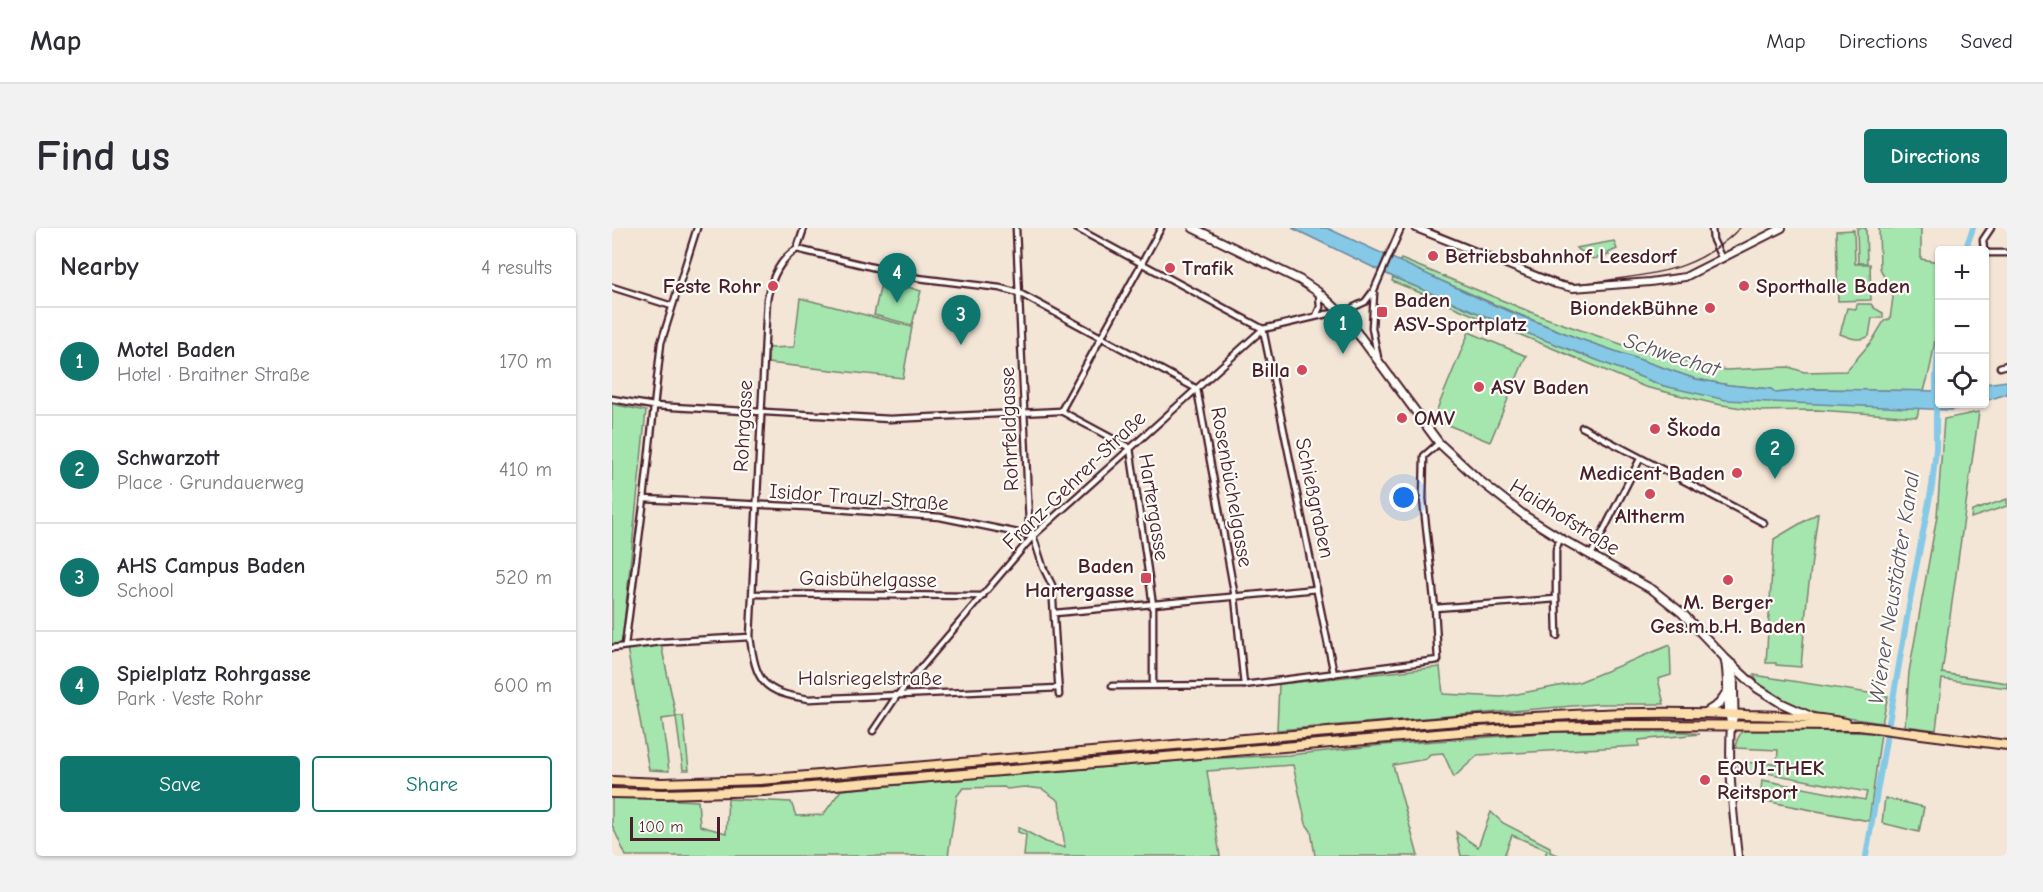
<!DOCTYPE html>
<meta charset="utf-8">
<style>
:root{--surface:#fff;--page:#f2f2f3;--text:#2b2b33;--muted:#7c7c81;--line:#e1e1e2;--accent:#0f766e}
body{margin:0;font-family:"Comic Neue",sans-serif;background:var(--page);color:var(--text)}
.controls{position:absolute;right:18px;top:18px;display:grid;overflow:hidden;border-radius:6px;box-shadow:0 2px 4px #0004}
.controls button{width:54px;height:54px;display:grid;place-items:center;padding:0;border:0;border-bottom:2px solid var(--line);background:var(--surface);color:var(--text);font:30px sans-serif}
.scale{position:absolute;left:18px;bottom:15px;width:90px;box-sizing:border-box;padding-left:6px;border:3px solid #4a1f2b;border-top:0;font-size:16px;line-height:21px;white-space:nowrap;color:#4a1f2b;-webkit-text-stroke:4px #fdfcf7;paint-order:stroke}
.you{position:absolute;left:792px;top:270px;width:21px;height:21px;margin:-15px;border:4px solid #fff;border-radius:50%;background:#1a73e8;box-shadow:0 0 0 9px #1a73e833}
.badge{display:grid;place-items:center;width:39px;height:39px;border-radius:50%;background:var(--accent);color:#fff;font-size:20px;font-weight:700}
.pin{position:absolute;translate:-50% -50px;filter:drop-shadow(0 2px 3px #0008)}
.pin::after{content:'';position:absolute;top:32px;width:21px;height:18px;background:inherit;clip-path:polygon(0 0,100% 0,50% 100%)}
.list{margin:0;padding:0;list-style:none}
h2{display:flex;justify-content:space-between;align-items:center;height:78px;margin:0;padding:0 24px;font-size:26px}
h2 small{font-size:20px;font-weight:400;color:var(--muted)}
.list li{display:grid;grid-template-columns:39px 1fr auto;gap:18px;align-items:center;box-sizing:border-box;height:108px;padding:0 24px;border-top:2px solid var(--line)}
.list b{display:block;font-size:22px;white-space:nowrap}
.list p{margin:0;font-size:20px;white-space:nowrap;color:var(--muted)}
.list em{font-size:20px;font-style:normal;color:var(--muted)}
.actions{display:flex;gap:12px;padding:18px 24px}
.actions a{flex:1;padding:14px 0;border:2px solid var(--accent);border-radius:6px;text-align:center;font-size:21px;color:var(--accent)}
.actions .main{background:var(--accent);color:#fff}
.icon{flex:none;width:33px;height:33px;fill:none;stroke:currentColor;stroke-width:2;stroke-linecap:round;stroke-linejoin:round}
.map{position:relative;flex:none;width:1395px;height:628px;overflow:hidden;border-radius:6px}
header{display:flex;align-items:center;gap:36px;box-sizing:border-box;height:84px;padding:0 30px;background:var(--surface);border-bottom:2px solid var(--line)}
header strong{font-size:28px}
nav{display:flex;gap:33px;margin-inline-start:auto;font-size:21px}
.intro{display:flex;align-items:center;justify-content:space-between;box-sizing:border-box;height:144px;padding:0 36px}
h1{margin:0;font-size:42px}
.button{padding:15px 27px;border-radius:6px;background:var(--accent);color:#fff;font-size:21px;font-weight:700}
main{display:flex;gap:36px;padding:0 36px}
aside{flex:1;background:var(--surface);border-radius:6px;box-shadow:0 2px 4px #0004}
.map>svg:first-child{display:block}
</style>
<header>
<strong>Map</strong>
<nav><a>Map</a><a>Directions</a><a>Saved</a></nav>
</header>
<div class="intro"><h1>Find us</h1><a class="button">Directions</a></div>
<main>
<aside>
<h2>Nearby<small>4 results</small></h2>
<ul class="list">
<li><span class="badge">1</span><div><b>Motel Baden</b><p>Hotel · Braitner Straße</p></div><em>170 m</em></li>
<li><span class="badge">2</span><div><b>Schwarzott</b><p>Place · Grundauerweg</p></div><em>410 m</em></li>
<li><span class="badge">3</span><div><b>AHS Campus Baden</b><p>School</p></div><em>520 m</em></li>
<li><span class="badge">4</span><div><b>Spielplatz Rohrgasse</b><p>Park · Veste Rohr</p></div><em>600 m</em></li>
</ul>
<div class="actions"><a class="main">Save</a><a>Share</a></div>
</aside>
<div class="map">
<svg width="1395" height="628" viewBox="0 0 1395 628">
<rect width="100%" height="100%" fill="#f3e6d7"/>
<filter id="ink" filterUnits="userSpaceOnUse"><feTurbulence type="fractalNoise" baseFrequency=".0167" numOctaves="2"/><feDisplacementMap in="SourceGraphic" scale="12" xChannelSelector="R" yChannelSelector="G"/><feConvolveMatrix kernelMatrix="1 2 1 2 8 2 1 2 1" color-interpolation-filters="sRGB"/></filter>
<g filter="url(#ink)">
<g fill="#a5e6af" stroke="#78826d" stroke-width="1.5">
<polygon points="1245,0 1254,0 1255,35 1246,35"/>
<path d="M1267,0H1309V31L1327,34C1327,76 1325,122 1312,163L1203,161L1164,165L1159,161L1117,157L1084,151L965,110L884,77L787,34L789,31L931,89L1026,122L1114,142L1177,139L1192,144L1234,143L1260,113L1272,93L1278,91L1281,69L1268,40Z"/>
<polygon points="1242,2 1243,36 1258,36 1259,72 1226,73 1224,3"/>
<polygon points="1002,13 1005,21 996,25 997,27 981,31 964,20"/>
<polygon points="781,49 899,99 1052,158 1307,180 1305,189 1205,182 1149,183 1104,176 1033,159 780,53"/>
<polygon points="270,51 309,63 300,97 262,87"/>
<polygon points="188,70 300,99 291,150 156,135 156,120 182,119"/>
<path d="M1245,76H1259L1262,80L1271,85V90H1260L1257,108C1248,114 1238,110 1228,106L1235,80L1244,81Z"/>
<polygon points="857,104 914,128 878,214 821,191"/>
<polygon points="0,176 34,183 10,416 0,418"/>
<polygon points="1367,184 1330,445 1395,455 1395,460 1330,451 1324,502 1293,498 1297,444 1325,288 1332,191"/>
<polygon points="1395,271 1395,278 1359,290 1360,283"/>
<polygon points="1206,285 1195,371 1189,439 1164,437 1164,435 1154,435 1162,311"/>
<polygon points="49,416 64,488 71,488 77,542 71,542 64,489 50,491 57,543 37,542 15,420"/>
<polygon points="1058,417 1059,447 1046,451 1052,476 985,476 665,502 667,456 828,439 831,466 890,469 967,454"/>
<polygon points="1142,447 1276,468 1270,495 1201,485 1183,479 1148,459"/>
<path d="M1050,489V491C995,496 940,495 885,498C773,505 661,517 549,526L542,525L548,523L899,493Z"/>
<polygon points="1131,501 1269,505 1257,593 1148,572 1150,552 1253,572 1255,564 1150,544 1125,545 1126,534 1165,536 1166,522 1124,520 1125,512"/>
<polygon points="944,504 1073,504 1088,506 1027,512 1027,518 866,527 842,549 831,525 818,526 814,531 781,537 806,628 703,628 699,603 694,596 681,537 595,543 608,628 412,628 414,607 406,604 406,599 434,614 453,620 447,573 430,561 412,559 395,561 392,559 351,560 345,568 336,628 14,628 0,597 0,569 86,573 88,598 114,605 116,571 179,574 184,588 211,587 229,562 588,531 677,527 771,517"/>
<path d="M363,540H368L363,543L140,560L0,561V558C122,561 242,547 363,540Z"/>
<polygon points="1273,570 1312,579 1307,604 1270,595"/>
<polygon points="879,584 891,595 938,619 938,624 949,628 933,628 935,622 900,607 892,628 849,628 844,604 866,619"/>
</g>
<g fill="#85c9e6" stroke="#6d859b" stroke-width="1.5">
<polygon points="680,0 715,0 884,78 965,110 1084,151 1117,157 1159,161 1164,165 1203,161 1327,163 1328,176 1363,176 1340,182 1114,172 1052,158 899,99 781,49"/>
<polygon points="1395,153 1395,166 1373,173 1373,156"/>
</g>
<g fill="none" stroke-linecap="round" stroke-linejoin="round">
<g stroke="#85c9e6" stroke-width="6">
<polyline points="1353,22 1361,0"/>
<polyline points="1254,628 1300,361 1320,258 1324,221 1324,150 1328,95"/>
</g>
<g stroke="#4a1f2b" stroke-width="9">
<g id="minor">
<path d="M192,0L185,21C168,31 159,52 155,71L138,409C144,454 150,464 197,471L447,460"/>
<polyline points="404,0 417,295 431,339 440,357 447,467"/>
<polyline points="464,0 651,101"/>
<polyline points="1100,0 1101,12 1110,31"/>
<polyline points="185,21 306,50 388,60 407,65 585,161 623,369 632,457"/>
<polyline points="1372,22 1371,12 1379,0"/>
<polyline points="1372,23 1377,25 1395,25"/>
<polyline points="0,59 60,78"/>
<polyline points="762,65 760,100 766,130"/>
<polyline points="704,88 708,79 707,66"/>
<polyline points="651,101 722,446"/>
<polyline points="1388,139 1395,137"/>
<polyline points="0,171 42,178 278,191 449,183 518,220"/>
<polyline points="449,183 549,0"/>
<polyline points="970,199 1152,295"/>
<polyline points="518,220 541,377 541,457"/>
<polyline points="32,271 196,279 328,289 421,308"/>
<polyline points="979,327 1028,231"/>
<polyline points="141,366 371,368"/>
<polyline points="944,371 945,408"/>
<polyline points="823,380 944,371 944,322 948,310"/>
<polyline points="443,385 705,361"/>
<polyline points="13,417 32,271 49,115 85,0"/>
<polyline points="0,420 49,414 138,409"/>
<polyline points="500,458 632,457 826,432 823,380 811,271 812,228 827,215"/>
<polyline points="261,503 284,469 421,308 651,101 715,86 729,85 753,74 762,62 789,0"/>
</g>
</g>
<g stroke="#4a1f2b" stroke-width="10">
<g id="tertiary">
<polyline points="804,0 944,56 961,60 1038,54 1073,49 1170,0"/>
<path d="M1119,496C1116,540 1121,585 1126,628"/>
</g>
</g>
<g stroke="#4a1f2b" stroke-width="11">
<g id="secondary">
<polyline points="581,0 688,52 706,64 729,85 750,111 827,215 867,252 913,288 948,310 1041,362 1070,385 1113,430 1145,460 1169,475 1200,489"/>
<path d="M1113,431C1118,453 1113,475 1119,496"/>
<polyline points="1093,485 1107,476 1114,465"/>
<polyline points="1121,491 1122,486 1121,437"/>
</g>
</g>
<g stroke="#4a1f2b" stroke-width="12">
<g id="primary">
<path d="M0,553L50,555L148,552L846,493C942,488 1038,481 1134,487C1168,488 1201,488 1234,495"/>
<polyline points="0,565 51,566 152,563 848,504 934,499 1019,497 1247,498 1395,517"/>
</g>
</g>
<use href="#minor" stroke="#fdfcf7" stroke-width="4.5"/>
<use href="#tertiary" stroke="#fdfcf7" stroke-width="6"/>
<use href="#secondary" stroke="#fdfcf7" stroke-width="7"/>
<use href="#primary" stroke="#faddab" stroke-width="8"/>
<path stroke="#4a1f2b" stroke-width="1.5" d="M816,0L949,54L959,56C974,56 990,53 1005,51C1057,44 1090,38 1128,0"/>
</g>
</g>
<g fill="#d1495b" stroke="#fdfcf7" stroke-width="2">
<circle cx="821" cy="28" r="6"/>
<circle cx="558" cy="40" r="6"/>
<circle cx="161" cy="58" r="6"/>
<circle cx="1132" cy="58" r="6"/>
<circle cx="1098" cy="80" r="6"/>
<rect x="764" y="78" width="12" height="12" rx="3"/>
<circle cx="690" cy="142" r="6"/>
<circle cx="867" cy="159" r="6"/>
<circle cx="790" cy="190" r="6"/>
<circle cx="1043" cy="201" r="6"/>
<circle cx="1125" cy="245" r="6"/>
<circle cx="1038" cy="266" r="6"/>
<rect x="528" y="344" width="12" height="12" rx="3"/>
<circle cx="1116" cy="352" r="6"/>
<circle cx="1093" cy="552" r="6"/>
</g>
<g text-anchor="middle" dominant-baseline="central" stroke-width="4.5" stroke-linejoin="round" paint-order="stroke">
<g font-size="21" font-weight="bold" fill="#4a1f2b" stroke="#fdfcf7" text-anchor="start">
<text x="833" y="28">Betriebsbahnhof Leesdorf</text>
<text x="570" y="40">Trafik</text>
<text x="149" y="58" text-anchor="end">Feste Rohr</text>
<text x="1144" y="58">Sporthalle Baden</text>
<text x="782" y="72">Baden<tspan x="782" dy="24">ASV-Sportplatz</tspan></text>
<text x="1086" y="80" text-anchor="end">BiondekBühne</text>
<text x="678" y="142" text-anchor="end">Billa</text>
<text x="879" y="159">ASV Baden</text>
<text x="802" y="190">OMV</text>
<text x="1055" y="201">Škoda</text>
<text x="1113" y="245" text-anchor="end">Medicent Baden</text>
<text x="1038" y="288" text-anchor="middle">Altherm</text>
<text x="522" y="338" text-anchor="end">Baden<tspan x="522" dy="24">Hartergasse</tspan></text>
<text x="1116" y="374" text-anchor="middle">M. Berger<tspan x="1116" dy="24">Ges.m.b.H. Baden</tspan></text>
<text x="1105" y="540">EQUI-THEK<tspan x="1105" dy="24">Reitsport</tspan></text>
</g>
<g font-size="21" fill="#4a1f2b" stroke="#fdfcf7">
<text transform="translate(131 198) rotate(-87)">Rohrgasse</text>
<text transform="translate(397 201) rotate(-92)">Rohrfeldgasse</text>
<text transform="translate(462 252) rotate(-44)">Franz-Gehrer-Straße</text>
<text transform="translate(620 259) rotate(80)">Rosenbüchelgasse</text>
<text transform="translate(247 269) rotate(4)">Isidor Trauzl-Straße</text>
<text transform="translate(703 270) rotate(78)">Schießgraben</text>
<text transform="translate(542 279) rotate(81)">Hartergasse</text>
<text transform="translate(953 289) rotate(32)">Haidhofstraße</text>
<text transform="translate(256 351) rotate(1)">Gaisbühelgasse</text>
<text x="258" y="450">Halsriegelstraße</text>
</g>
<g font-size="22" font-style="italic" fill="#5c5263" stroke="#fdfcf7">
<text transform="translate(1060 127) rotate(18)">Schwechat</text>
<text transform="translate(1282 360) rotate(-81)">Wiener Neustädter Kanal</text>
</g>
</g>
</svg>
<div class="controls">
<button>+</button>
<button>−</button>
<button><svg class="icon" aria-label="locate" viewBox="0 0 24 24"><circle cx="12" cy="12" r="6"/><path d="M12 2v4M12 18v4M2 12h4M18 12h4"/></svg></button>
</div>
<div class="scale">100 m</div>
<div class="you"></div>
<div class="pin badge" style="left:731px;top:126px">1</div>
<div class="pin badge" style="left:1163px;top:251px">2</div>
<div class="pin badge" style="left:349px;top:117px">3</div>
<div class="pin badge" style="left:285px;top:75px">4</div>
</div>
</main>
